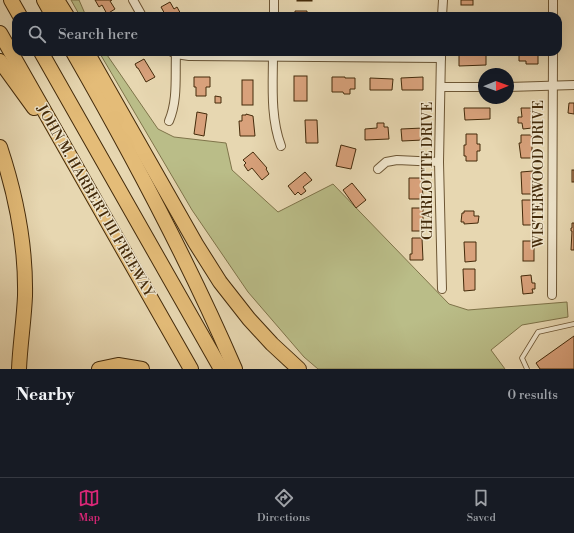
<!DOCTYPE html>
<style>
:root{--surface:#171b24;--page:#20242c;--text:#f1f3f6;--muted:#9ea1a6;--line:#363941;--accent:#db2777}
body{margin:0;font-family:"Libre Bodoni",serif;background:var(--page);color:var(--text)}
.compass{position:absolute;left:478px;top:68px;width:36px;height:36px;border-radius:50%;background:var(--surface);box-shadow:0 4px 16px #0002;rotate:89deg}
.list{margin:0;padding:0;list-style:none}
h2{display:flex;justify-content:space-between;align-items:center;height:52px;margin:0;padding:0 16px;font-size:17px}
h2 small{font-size:13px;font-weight:400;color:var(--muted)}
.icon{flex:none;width:22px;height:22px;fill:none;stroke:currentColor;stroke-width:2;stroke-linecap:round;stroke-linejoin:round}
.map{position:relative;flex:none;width:574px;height:369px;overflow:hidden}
.search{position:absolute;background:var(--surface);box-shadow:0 4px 16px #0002;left:12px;right:12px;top:12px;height:44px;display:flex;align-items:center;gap:10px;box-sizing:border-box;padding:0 14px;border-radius:12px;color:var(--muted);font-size:15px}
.sheet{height:108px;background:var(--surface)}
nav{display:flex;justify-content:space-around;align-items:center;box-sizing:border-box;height:56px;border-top:1px solid var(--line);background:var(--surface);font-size:11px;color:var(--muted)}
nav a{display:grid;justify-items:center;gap:2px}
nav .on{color:var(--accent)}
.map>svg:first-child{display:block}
</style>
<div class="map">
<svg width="574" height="369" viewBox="0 0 574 369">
<rect width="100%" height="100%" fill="#e7d7b1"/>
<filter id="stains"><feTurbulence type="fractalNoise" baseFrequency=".005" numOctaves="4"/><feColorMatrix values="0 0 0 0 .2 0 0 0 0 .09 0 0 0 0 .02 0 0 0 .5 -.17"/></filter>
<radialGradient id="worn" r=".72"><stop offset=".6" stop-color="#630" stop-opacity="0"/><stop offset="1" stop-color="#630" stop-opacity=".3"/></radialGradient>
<g fill="#babd88" stroke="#7f744a">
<polygon points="71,0 79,0 86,16 80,16"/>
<polygon points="99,52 105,52 158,129 174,137 226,143 232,170 278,212 333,184 449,304 468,310 567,302 568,317 522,325 491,350 505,369 318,369 304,357 248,292 192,210"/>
</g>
<g fill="#d8a17b" stroke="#442b0b">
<polygon points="95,0 112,0 110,1 115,9 107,14 102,5 99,7"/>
<rect x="297" y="0" width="15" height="1"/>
<rect x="461" y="0" width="12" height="5"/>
<polygon points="170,2 174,9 177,7 182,16 166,16 161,7"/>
<polygon points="295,11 307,11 307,15 312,16 295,16"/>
<polygon points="242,13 254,13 254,16 243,16"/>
<rect x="462" y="13" width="12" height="3"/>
<polygon points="519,52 538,52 538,64 526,64 526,61 519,61"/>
<polygon points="459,54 486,54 486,65 459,66"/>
<polygon points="144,59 155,77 146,82 138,68 137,68 135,64"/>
<rect x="294" y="76" width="13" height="25"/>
<polygon points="194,77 210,77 210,87 206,87 206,96 196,96 196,87 194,87"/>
<polygon points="332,77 345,77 345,78 355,78 355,89 350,89 350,94 344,94 343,92 332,92"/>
<polygon points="423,77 423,90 402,90 401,78"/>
<polygon points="370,78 393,79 392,90 370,90"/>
<rect x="242" y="80" width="11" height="25"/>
<polygon points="215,96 221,97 221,103 215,103"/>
<polygon points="569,103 574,103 574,114 568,113"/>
<polygon points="464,108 490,108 490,119 465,120"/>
<polygon points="521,108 531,108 531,112 533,112 533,121 531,121 532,128 523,129 522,123 518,123 518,117 522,117"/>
<polygon points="197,112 207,114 204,136 194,134"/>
<polygon points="246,114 253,116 255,136 240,136 239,121 242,121 242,115 246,115"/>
<polygon points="305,120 317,120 318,143 306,143"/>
<polygon points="377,123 384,123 384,127 388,127 389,139 365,140 365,129 377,128"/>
<polygon points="423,128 423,140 402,141 401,129"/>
<polygon points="466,134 477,134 477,144 480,144 480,151 477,151 477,161 466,161 466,156 464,156 464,145 466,145"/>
<polygon points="521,135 532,135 532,158 521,158 519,143 521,143"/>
<polygon points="341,145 356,149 351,169 336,166"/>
<polygon points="253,152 267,168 266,169 269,174 262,180 252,168 248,171 244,165 246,163 243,160"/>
<rect x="572" y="170" width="2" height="12"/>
<polygon points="533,171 534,194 522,194 521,172"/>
<polygon points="305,172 312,180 303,187 306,191 301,195 298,192 295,195 288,186"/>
<polygon points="409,178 422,178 423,199 409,199"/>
<polygon points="352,183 366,200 356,208 343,190"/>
<polygon points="522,200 533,200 534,225 523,225"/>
<rect x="412" y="208" width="11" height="23"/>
<polygon points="464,211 474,211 474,216 479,216 478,223 464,224 464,222 461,222 462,213 464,213"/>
<polygon points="572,223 574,223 574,250 571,250 572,231 571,231 571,228 572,228"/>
<polygon points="412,238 422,238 423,260 410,260 410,254 412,254"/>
<rect x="523" y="241" width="11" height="20"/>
<polygon points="464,242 476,242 476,261 465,262"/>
<polygon points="463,269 475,269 475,290 464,291"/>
<polygon points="531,275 532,283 535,283 535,289 532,289 533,293 523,294 521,276"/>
<polygon points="574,336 574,369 540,369 536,363"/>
</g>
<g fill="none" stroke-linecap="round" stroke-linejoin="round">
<g stroke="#6d5634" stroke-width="5.5">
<polyline id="lane" points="527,369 522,358 538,332 574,324"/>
</g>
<g stroke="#6d5634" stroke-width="10">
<g id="street">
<polyline points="133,0 142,16"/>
<polyline points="274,16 274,0"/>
<polyline points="442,16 443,0"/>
<polyline points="553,16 553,0"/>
<polyline points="172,52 176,54 189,56 441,58"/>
<path d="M273,53C273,83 270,117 281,146"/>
<polyline points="441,53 439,162 442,289"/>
<polyline points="441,87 484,87"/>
<polyline points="508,87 574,85"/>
<path d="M169,121C178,100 175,76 176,54"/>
<polyline points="378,169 386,162 397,160 439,162"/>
<polyline points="552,295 553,52"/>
</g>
</g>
<g stroke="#442b0b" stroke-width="16">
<g id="highway">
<polyline points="11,0 20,16"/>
<polyline points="44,0 53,16"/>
<polyline points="57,0 67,16"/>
<polyline points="0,33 191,369"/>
<polyline points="41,52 221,369"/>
<path d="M73,52C132,155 188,260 235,369"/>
<polyline points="87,52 196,244 220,282 249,319 272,344 299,369"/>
<polyline points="0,61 34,108"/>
<path d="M0,147C16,195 26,245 25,296C24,320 20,345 19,369"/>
<polyline points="99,369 118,365 142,369"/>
</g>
</g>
<use href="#lane" stroke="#efe5cc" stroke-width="4"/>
<use href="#street" stroke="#efe5cc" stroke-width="8"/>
<use href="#highway" stroke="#e4bc78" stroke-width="14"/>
</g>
<g text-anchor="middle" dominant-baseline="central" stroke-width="3" stroke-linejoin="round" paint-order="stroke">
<g font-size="14" fill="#442b0b" stroke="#efe5cc">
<text transform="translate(428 171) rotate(-90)">CHARLOTTE DRIVE</text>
<text transform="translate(539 174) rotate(-90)">WISTERWOOD DRIVE</text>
<text transform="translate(95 201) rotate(60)">JOHN M. HARBERT III FREEWAY</text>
</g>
</g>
<rect width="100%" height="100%" filter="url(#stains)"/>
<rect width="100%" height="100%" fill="url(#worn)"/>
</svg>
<svg class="compass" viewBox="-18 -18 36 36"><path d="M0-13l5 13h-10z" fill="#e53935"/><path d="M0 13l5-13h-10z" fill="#9ea1a6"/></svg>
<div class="search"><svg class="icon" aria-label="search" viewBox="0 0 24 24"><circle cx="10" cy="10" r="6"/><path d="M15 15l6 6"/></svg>Search here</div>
</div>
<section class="sheet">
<h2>Nearby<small>0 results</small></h2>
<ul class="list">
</ul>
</section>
<nav>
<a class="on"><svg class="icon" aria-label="map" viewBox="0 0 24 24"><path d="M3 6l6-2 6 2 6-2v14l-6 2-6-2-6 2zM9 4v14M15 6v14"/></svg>Map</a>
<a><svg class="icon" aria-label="directions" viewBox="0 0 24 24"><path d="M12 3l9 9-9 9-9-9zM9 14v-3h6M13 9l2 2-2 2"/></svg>Directions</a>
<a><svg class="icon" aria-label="saved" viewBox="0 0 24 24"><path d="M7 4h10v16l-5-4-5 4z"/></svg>Saved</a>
</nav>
